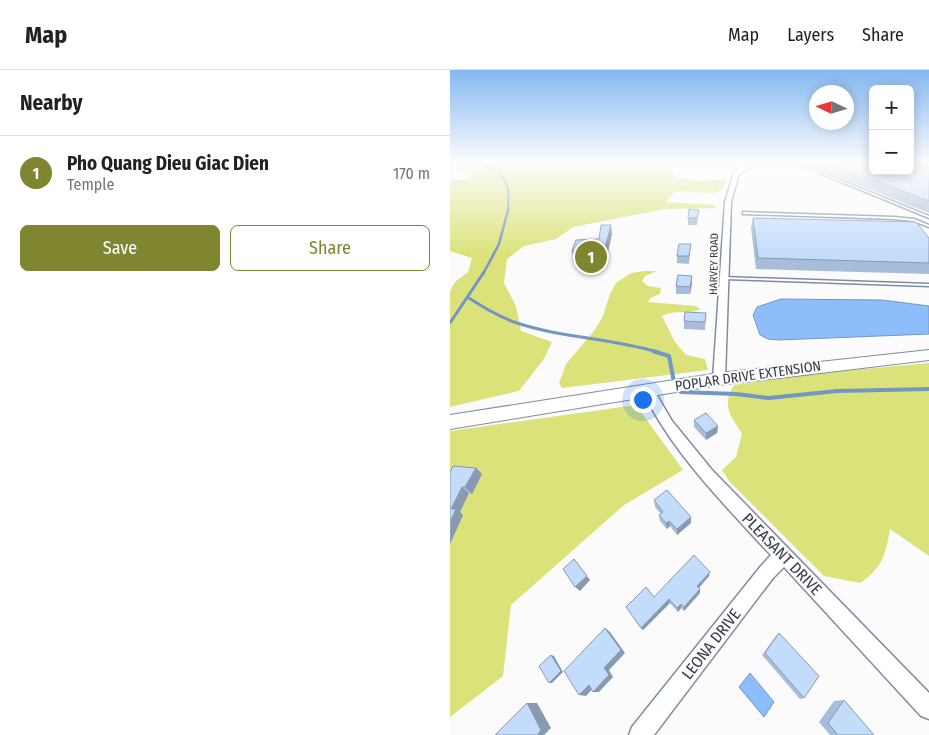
<!DOCTYPE html>
<meta charset="utf-8">
<style>
:root{--surface:#fff;--page:#f6f6f6;--text:#202124;--muted:#757577;--line:#e0e0e0;--accent:#80852f}
body{margin:0;font-family:"Fira Sans Condensed",sans-serif;background:var(--page);color:var(--text)}
.controls{position:absolute;right:15px;top:15px;display:grid;overflow:hidden;border-radius:8px;box-shadow:0 2px 12px #0003}
.controls button{width:45px;height:45px;display:grid;place-items:center;padding:0;border:0;border-bottom:1px solid var(--line);background:var(--surface);color:var(--text);font:25px sans-serif}
.compass{position:absolute;left:359px;top:15px;width:45px;height:45px;border-radius:50%;background:var(--surface);box-shadow:0 2px 12px #0003;rotate:274deg}
.you{position:absolute;left:192px;top:329px;width:18px;height:18px;margin:-12px;border:4px solid #fff;border-radius:50%;background:#1a73e8;box-shadow:0 0 0 8px #1a73e833}
.badge{display:grid;place-items:center;width:32px;height:32px;border-radius:50%;background:var(--accent);color:#fff;font-size:16px;font-weight:700}
.pin{position:absolute;translate:-50% -50%;border:2px solid #fff;box-shadow:0 1px 5px #0006}
.list{margin:0;padding:0;list-style:none}
h2{display:flex;justify-content:space-between;align-items:center;height:65px;margin:0;padding:0 20px;font-size:21px}
h2 small{font-size:16px;font-weight:400;color:var(--muted)}
.list li{display:grid;grid-template-columns:32px 1fr auto;gap:15px;align-items:center;box-sizing:border-box;height:75px;padding:0 20px;border-top:1px solid var(--line)}
.list b{display:block;font-size:19px;white-space:nowrap}
.list p{margin:0;font-size:16px;white-space:nowrap;color:var(--muted)}
.list em{font-size:16px;font-style:normal;color:var(--muted)}
.actions{display:flex;gap:10px;padding:15px 20px}
.actions a{flex:1;padding:11px 0;border:1px solid var(--accent);border-radius:8px;text-align:center;font-size:18px;color:var(--accent)}
.actions .main{background:var(--accent);color:#fff}
.map{position:relative;flex:none;width:479px;height:665px;overflow:hidden}
header{display:flex;align-items:center;gap:30px;box-sizing:border-box;height:70px;padding:0 25px;background:var(--surface);border-bottom:1px solid var(--line)}
header strong{font-size:24px}
nav{display:flex;gap:28px;margin-inline-start:auto;font-size:18px}
main{display:flex}
aside{flex:1;background:var(--surface)}
.map>svg:first-child{display:block}
</style>
<header>
<strong>Map</strong>
<nav><a>Map</a><a>Layers</a><a>Share</a></nav>
</header>
<main>
<aside>
<h2>Nearby<small></small></h2>
<ul class="list">
<li><span class="badge">1</span><div><b>Pho Quang Dieu Giac Dien</b><p>Temple</p></div><em>170 m</em></li>
</ul>
<div class="actions"><a class="main">Save</a><a>Share</a></div>
</aside>
<div class="map">
<svg width="479" height="665" viewBox="0 0 479 665">
<rect width="100%" height="100%" fill="#fbfbfb"/>
<g fill="#dbe27a">
<polygon points="8,92 98,92 94,97 93,101 103,101 117,92 203,92 223,100 224,107 248,111 275,109 276,113 271,120 264,123 226,121 215,132 264,135 266,138 215,139 123,157 106,169 74,176 57,189 54,213 66,236 71,261 102,272 94,289 69,321 0,337 0,221 5,212 18,202 22,188 0,181 0,109 16,110 22,108 18,103 7,101 4,97"/>
<path d="M195,201H207L195,206L192,211L198,216L211,218L210,224L200,228L198,232L245,236L251,239C237,245 225,239 212,246L225,272L236,285L255,289L258,300L112,318L109,313L116,294L144,261L153,246L160,224L166,213L181,203Z"/>
<path d="M479,293V486L440,459C435,486 433,497 410,513L374,506L280,412L272,400L286,387L292,364C281,345 271,337 284,315L291,314L360,304Z"/>
<polygon points="186,335 233,400 174,435 61,535 53,606 0,647 0,361"/>
</g>
<g fill="#8ebdfc" stroke="#7496c5">
<polygon points="331,229 432,230 479,236 479,264 329,270 318,269 310,265 303,245 307,237"/>
<polygon points="300,603 324,632 314,647 289,617"/>
</g>
<g fill="none" stroke-linecap="round" stroke-linejoin="round">
<path stroke="#7496c5" stroke-width="2" d="M29,92C57,107 60,109 58,142"/>
<polyline stroke="#7496c5" stroke-width="2.5" points="33,204 49,174 58,140"/>
<g stroke="#7496c5" stroke-width="3">
<path d="M19,228C34,238 50,247 67,253C112,268 161,268 207,282"/>
<polyline points="0,253 34,202"/>
</g>
<g stroke="#7496c5" stroke-width="4">
<polyline points="203,281 219,286 224,312"/>
<polyline points="231,322 286,324 319,328 387,321 479,319"/>
</g>
<g stroke="#7e8da0" stroke-width="3">
<g id="lane">
<polygon points="343,92 346,92 479,146 479,148"/>
<polygon points="460,92 479,98 479,100 460,94"/>
<polygon points="293,142 444,147 464,149 479,155 479,157 463,151 444,149 294,144 293,144"/>
<polygon points="273,207 479,214 479,216 275,209 273,209"/>
</g>
</g>
<g stroke="#7e8da0" stroke-width="3">
<g id="street">
<polygon points="303,92 310,92 289,104 281,132 275,309 269,313 263,309 275,132 284,102"/>
<path d="M198,315L202,317L222,351L262,400L479,623V649L471,646L334,497L323,508L204,665H179L182,657L311,496L321,485C308,472 295,457 282,443C247,405 215,367 192,320Z"/>
</g>
</g>
<g stroke="#7e8da0" stroke-width="2">
<polygon id="secondary" points="479,280 479,290 269,315 0,359 0,345 269,303"/>
</g>
<use href="#lane" fill="#fff" fill-rule="evenodd"/>
<use href="#street" fill="#fff" fill-rule="evenodd"/>
<use href="#secondary" fill="#fff" fill-rule="evenodd"/>
</g>
<g fill="#a8bdd9">
<polygon points="351,92 423,92 479,99 479,143"/>
<polygon points="248,147 247,155 238,155 238,148"/>
<polygon points="303,148 479,168 479,204 306,199 301,158"/>
<polygon points="162,164 155,195 149,195 149,191 124,191 122,181"/>
<polygon points="240,182 239,194 227,193 227,186"/>
<polygon points="242,206 242,213 240,224 226,224 226,216"/>
<polygon points="256,243 255,260 234,259 234,251"/>
<polygon points="244,350 268,356 267,363 256,370 244,357"/>
<polygon points="26,398 32,404 22,424 19,423 10,442 13,445 0,474 0,403"/>
<polygon points="204,430 241,447 241,453 227,465 220,456 217,459 210,451 209,445 211,444 205,437"/>
<polygon points="259,506 249,518 250,523 234,541 231,538 228,542 220,533 193,560 176,537 204,527"/>
<polygon points="329,563 354,628 350,629 312,585 326,566"/>
<polygon points="394,630 424,665 380,665 369,652 384,631"/>
</g>
<g fill="#889ab0">
<polygon points="161,155 162,164 155,195 153,185"/>
<polygon points="242,206 242,213 240,224 240,217"/>
<polygon points="268,356 267,363 256,370 256,363"/>
<polygon points="26,398 32,404 22,424 15,417"/>
<polygon points="12,417 19,423 10,442 13,445 0,474 1,439"/>
<polygon points="241,447 241,453 227,465 227,459"/>
<polygon points="219,451 220,456 217,459 216,453"/>
<polygon points="124,489 140,510 130,521 125,517"/>
<polygon points="260,502 259,506 247,520 247,516"/>
<polygon points="250,519 250,523 234,541 234,537"/>
<polygon points="219,529 220,533 193,560 191,558"/>
<polygon points="231,534 231,538 228,542 227,538"/>
<polygon points="155,558 160,562 175,583 159,600 163,607 149,622 143,622 154,598"/>
<polygon points="101,585 104,586 113,602 102,613 99,613"/>
<polygon points="139,615 145,616 136,626 129,625"/>
<polygon points="77,633 87,633 101,658 94,665 87,665"/>
</g>
<g fill="#c3dcfc" stroke="#889ab0">
<polygon points="376,92 423,92 423,101 460,101 460,93 479,99 479,131"/>
<polygon points="239,139 249,140 247,148 238,148"/>
<polygon points="303,148 466,152 479,168 479,193 308,188"/>
<polygon points="151,155 161,155 153,185 147,184 148,181 122,181 126,170 149,169"/>
<polygon points="229,174 241,174 239,186 227,186"/>
<polygon points="228,205 242,206 240,217 226,216"/>
<polygon points="235,242 256,243 255,252 234,251"/>
<polygon points="256,343 268,356 256,363 244,350"/>
<polygon points="3,396 26,398 15,417 12,417 1,439 6,439 0,452 0,403"/>
<polygon points="217,420 241,447 227,459 219,451 216,453 209,445 213,442 204,430"/>
<polygon points="244,485 260,502 247,516 250,519 234,537 231,534 227,538 219,529 191,558 176,537 196,517 204,527"/>
<polygon points="124,489 137,506 125,517 113,499"/>
<polygon points="155,558 171,580 154,598 159,605 143,622 139,615 129,625 114,601"/>
<polygon points="329,563 369,606 354,628 315,583"/>
<polygon points="101,585 111,601 99,613 89,596"/>
<polygon points="394,630 424,665 388,665 378,653"/>
<polygon points="77,633 91,660 87,665 45,665"/>
</g>
<linearGradient id="sky" x2="0" y2="1"><stop stop-color="#84b8f0"/><stop offset="0.5" stop-color="#fdfdfd"/><stop offset="1" stop-color="#fdfdfd" stop-opacity="0"/></linearGradient>
<rect width="479" height="185" fill="url(#sky)"/>
<g text-anchor="middle" dominant-baseline="central" stroke-width="4" stroke-linejoin="round" paint-order="stroke">
<g font-size="11" fill="#363c45" stroke="#fbfbfb">
<text transform="translate(264 194) rotate(-89)">HARVEY ROAD</text>
</g>
<g font-size="14" fill="#363c45" stroke="#fbfbfb">
<text transform="translate(298 306) rotate(-8)">POPLAR DRIVE EXTENSION</text>
</g>
<g font-size="16" fill="#363c45" stroke="#fbfbfb">
<text transform="translate(332 484) rotate(46)">PLEASANT DRIVE</text>
<text transform="translate(261 574) rotate(-52)">LEONA DRIVE</text>
</g>
</g>
</svg>
<div class="controls">
<button>+</button>
<button>−</button>
</div>
<svg class="compass" viewBox="-18 -18 36 36"><path d="M0-13l5 13h-10z" fill="#e53935"/><path d="M0 13l5-13h-10z" fill="#757577"/></svg>
<div class="you"></div>
<div class="pin badge" style="left:141px;top:187px">1</div>
</div>
</main>
